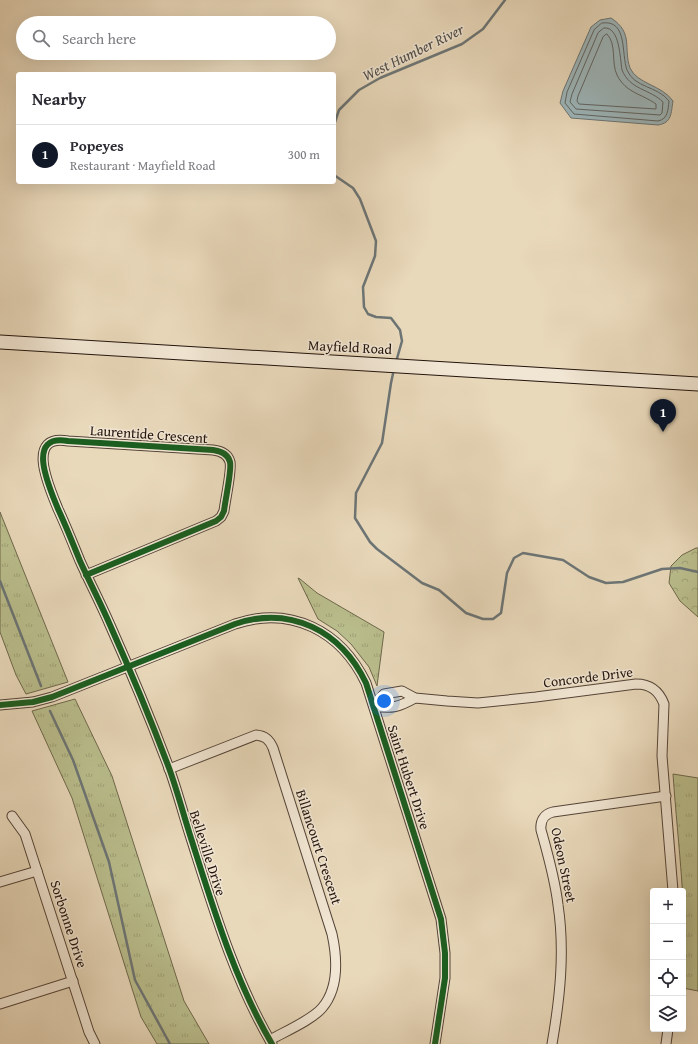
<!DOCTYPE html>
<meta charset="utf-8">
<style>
:root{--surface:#fff;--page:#f2f2f3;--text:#2b2b33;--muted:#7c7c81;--line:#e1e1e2;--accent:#111827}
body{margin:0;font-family:"Gentium Book Plus",serif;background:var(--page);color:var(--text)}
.controls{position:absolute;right:12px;bottom:12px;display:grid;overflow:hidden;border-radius:4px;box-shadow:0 4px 16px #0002}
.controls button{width:36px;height:36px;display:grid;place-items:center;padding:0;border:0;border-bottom:1px solid var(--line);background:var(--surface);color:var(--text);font:20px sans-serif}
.you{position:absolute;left:384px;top:701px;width:14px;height:14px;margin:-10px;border:3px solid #fff;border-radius:50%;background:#1a73e8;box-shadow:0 0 0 6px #1a73e833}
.badge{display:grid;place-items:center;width:26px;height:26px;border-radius:50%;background:var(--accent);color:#fff;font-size:13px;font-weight:700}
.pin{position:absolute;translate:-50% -33px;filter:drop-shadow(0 1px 2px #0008)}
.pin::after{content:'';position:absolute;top:21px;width:14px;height:12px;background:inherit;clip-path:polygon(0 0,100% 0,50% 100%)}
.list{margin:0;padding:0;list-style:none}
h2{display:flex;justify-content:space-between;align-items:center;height:52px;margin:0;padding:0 16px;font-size:17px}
h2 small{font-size:13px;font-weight:400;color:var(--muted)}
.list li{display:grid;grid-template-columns:26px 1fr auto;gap:12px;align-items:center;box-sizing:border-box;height:60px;padding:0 16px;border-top:1px solid var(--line)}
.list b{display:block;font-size:15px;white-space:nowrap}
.list p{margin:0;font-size:13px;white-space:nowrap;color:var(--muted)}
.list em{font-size:13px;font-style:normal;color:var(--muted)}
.icon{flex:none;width:22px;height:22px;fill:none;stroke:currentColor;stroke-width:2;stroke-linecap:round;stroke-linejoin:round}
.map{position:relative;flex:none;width:698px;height:1044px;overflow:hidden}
.search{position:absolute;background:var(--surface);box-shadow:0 4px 16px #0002;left:16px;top:16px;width:320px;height:44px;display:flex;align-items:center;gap:10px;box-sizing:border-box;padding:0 14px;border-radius:22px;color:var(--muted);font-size:15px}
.panel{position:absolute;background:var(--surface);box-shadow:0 4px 16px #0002;left:16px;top:72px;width:320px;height:112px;border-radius:4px}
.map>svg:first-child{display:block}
</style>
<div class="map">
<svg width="698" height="1044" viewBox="0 0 698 1044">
<defs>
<pattern id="forest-crowns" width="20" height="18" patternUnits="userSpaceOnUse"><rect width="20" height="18" fill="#babe8d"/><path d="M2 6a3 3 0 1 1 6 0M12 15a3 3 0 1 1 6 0" fill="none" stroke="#a0a278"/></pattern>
<pattern id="park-tufts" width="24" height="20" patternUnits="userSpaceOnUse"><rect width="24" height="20" fill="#babe8d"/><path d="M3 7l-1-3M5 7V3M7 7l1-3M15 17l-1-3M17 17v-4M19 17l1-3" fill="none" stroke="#a0a278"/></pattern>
</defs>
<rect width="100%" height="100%" fill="#e9d9bb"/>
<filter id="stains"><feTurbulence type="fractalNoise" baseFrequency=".005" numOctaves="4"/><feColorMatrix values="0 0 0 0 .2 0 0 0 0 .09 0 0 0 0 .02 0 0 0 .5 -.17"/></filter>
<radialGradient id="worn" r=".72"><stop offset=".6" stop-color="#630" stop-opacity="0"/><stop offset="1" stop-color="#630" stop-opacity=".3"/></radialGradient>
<polygon fill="url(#forest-crowns)" stroke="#6e684c" points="696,548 698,548 698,617 680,601 669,583 671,566 682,555"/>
<g fill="url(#park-tufts)" stroke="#6e684c">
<polygon points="0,512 68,682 26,694 16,675 0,632"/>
<polygon points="298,578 300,579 317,593 384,632 377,686 369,667 351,644 337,631 318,619"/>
<polygon points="75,699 112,776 184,1001 209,1044 157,1044 141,1017 72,798 32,711"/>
<path d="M673,774L698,778V991L683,988C688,916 678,846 673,774Z"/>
</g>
<path fill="#9db7bc" stroke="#6c7576" d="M611,18C634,33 623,48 630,68C637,84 662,85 673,101C671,113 672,123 658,125L571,118L560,103L563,91L591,27L600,20Z"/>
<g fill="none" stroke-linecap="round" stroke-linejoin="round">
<g stroke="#606564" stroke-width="1">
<path d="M602,23C628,19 621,54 627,70C634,88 658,86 669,101C668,110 668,119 658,121L574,114L565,103L567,92L594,30Z"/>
<path d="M604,28C620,26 620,59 622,70C630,90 650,89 663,102L662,113L660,115L576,109L570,102L572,94L598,33Z"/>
<path d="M607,34C617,44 611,63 617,75C626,93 642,94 656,104V109L579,104L577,101L578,96L603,37Z"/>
</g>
<g stroke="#6c7576" stroke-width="2.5">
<polyline points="334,125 339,110 359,90 380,78 462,44 483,29 505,0"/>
<polyline points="334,175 353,188 360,199 376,241 375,256 363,287 364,307 368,314 376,317 391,318 400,330 402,341 396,362"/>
<polyline points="394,369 391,383 382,443 356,493 355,518 370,542 377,549 422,583 439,590 466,613 483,619 493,619 501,613 507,573 514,558 523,553 563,560 589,577 606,583 623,582 662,569 680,568 698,572"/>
<polyline points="0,581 41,686"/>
<polyline points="50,711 73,760 109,862 135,980 170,1044"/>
</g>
<g stroke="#544438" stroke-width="11">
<g id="minor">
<path d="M86,575L216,521L221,517L224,511C225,501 232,470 230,462C228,454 221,451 213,450L68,441C24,433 50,489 58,509C66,526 73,544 80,561C90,583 101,604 110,625C131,672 151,720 169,768C177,790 183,813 190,835C213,907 234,979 272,1044"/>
<path d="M0,705L33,702L52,697L235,624C291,605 341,631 366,683L441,919L445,953V978L435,1044"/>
<path d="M374,706L384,694L402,691L415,698L447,701L478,703L536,697L636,684C651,684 659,691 664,704L662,756L673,891"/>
<path d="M374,706C392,709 399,707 415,698"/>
<path d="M169,769L256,735C265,736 269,739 273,748L332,934C337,957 339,988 322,1008C312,1020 284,1032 270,1040"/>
<polyline points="12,816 25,834 89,1032 95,1044"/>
<polyline points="0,882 37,871"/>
<polyline points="0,1004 73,981"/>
<path d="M552,1044C560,998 565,951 558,905C555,879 548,855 541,830C540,821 544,814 553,812L666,796"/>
<polyline points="666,1044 668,1029"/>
</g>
</g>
<g stroke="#22130c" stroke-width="15">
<polyline id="secondary" points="0,342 698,384"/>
</g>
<use href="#minor" stroke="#f1e6d3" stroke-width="9"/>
<use href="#secondary" stroke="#f1e6d3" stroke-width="13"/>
<g stroke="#f1e6d3" stroke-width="8">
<g id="cycleway">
<path d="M86,575L216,521L221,517L224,511C225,501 232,470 230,462C228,454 221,451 213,450L68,441C24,433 50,489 58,509C66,526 73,544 80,561C90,583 101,604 110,625C131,672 151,720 169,768C177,790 183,813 190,835C213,907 234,979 272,1044"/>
<path d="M0,705L33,702L52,697L235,624C291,605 341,631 366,683L441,919L445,953V978L435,1044"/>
</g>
</g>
<use href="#cycleway" stroke="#1b5e20" stroke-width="6"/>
</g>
<g text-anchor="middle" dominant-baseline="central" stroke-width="3" stroke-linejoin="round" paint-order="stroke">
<g font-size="14" fill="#22130c" stroke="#f1e6d3">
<text transform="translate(350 347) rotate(3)">Mayfield Road</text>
<text transform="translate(149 434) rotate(4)">Laurentide Crescent</text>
<text transform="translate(588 677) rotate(-7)">Concorde Drive</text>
<text transform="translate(409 777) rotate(72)">Saint Hubert Drive</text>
<text transform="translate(319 847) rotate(72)">Billancourt Crescent</text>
<text transform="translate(208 853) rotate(72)">Belleville Drive</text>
<text transform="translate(564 865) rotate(78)">Odeon Street</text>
<text transform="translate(69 924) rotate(72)">Sorbonne Drive</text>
</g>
<g font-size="15" font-style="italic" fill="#4d4c4a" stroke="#f1e6d3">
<text transform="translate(413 52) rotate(-26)">West Humber River</text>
</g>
</g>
<rect width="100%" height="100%" filter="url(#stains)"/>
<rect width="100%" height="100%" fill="url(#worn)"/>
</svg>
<div class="controls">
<button>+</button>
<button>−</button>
<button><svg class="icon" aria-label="locate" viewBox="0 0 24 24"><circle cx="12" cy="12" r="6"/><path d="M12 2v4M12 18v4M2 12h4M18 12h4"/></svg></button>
<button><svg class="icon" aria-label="layers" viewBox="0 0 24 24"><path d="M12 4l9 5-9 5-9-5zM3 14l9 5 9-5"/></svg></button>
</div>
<div class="you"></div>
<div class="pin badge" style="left:663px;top:432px">1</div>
<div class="search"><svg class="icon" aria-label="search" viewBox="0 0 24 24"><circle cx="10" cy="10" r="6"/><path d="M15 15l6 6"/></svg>Search here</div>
<section class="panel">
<h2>Nearby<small></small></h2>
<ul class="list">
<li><span class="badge">1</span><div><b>Popeyes</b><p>Restaurant · Mayfield Road</p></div><em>300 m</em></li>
</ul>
</section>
</div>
